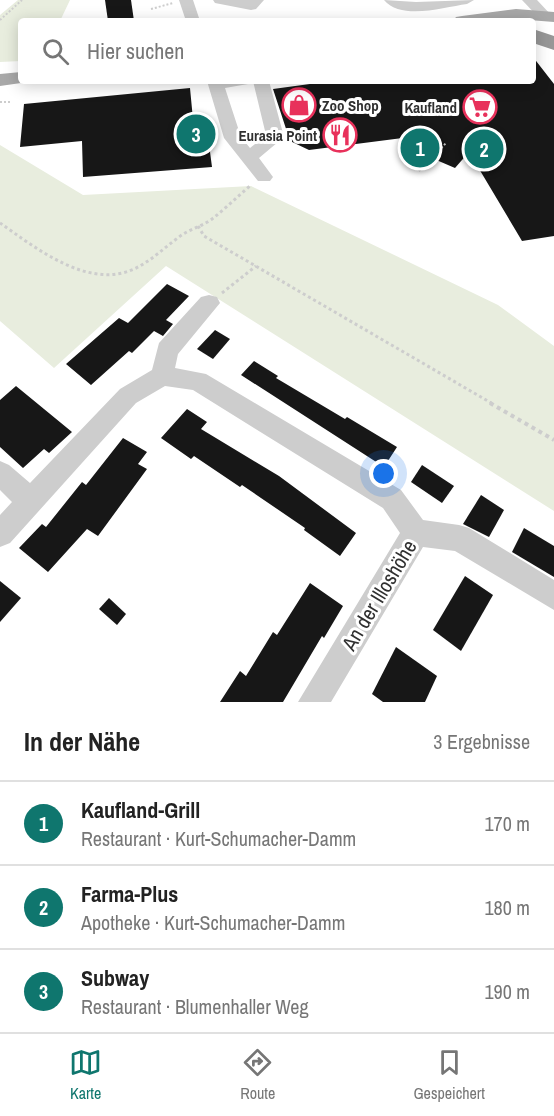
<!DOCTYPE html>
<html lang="de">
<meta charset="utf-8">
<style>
:root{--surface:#fff;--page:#f6f6f6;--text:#222;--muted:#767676;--line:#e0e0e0;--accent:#0f766e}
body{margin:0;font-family:"Archivo Narrow",sans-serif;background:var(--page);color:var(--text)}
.you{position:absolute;left:384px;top:474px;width:21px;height:21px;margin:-15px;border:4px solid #fff;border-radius:50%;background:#1a73e8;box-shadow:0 0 0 9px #1a73e833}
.badge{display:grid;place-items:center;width:39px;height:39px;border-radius:50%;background:var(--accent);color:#fff;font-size:20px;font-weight:700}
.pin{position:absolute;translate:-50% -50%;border:3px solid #fff;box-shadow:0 2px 6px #0006}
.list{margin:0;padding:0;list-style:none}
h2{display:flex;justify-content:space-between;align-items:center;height:78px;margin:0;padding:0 24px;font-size:26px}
h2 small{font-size:20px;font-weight:400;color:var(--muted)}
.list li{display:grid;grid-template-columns:39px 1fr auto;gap:18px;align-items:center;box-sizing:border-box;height:84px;padding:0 24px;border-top:2px solid var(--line)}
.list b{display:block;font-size:22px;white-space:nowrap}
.list p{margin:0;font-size:20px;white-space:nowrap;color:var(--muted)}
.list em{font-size:20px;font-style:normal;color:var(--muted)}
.icon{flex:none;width:33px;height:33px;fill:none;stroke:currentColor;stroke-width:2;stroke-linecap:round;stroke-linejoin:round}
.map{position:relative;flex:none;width:554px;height:702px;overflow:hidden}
.search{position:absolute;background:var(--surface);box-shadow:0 3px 15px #0003;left:18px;right:18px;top:18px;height:66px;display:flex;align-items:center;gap:15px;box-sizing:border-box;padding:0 21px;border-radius:6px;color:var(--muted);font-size:22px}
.sheet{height:330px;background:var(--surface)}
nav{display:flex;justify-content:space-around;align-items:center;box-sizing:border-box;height:84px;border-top:2px solid var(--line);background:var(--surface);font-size:16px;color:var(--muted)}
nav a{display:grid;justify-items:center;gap:3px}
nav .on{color:var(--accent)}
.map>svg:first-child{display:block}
</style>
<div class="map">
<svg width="554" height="702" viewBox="0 0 554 702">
<rect width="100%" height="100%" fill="#fff"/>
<g fill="#e8edde">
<polygon points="18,0 70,0 60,21 21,21 21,61 0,62 0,15"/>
<polygon points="0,145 83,195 251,186 498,305 554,346 554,511 166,266 54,368 0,321"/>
</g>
<g fill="#171717">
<polygon points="105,0 131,0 134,21 108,21"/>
<polygon points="533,57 554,84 554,236 522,241 469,152 455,168 413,150 426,135 309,150 290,141 273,89 332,81 533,81"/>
<polygon points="190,88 194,130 207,129 212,167 83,177 82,141 20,147 24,104"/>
<polygon points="167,284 189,296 166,320 173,324 163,336 154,331 132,353 129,351 91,385 66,364 119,318 128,323"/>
<polygon points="215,330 230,339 213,359 197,349"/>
<polygon points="254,361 278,376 276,378 345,419 347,417 397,447 384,467 241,375"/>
<polygon points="16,386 72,432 49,453 44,449 23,468 0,447 0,400"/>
<polygon points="187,409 207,422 201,429 279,476 356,533 340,556 304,530 305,528 242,485 240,487 194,456 191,459 161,438"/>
<polygon points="123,438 147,452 138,464 147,469 98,536 87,529 48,572 19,548 42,524 46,527 82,482 86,485"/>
<polygon points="422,465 454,486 442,503 411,482"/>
<polygon points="481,495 504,510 489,537 463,524"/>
<polygon points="524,528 554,546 554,577 512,552"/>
<polygon points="465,576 493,595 461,651 433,630"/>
<polygon points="0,581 21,598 0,622"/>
<polygon points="310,583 343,606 324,638 322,636 283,702 220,702 240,671 246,676 273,632 277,635"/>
<polygon points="109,598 126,614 117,625 99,609"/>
<polygon points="396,647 437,676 425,702 383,702 372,694"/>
</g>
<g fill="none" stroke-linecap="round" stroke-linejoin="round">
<g stroke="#cdcdcd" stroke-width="2" stroke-dasharray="2 2" stroke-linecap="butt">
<polyline points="151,9 173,3"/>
<polyline points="0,20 22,0"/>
<polyline points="0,102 10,102"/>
<polyline points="419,171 446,143"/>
</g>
<g stroke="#cdcdcd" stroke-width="3" stroke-dasharray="3 3" stroke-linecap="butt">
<path d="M0,223C36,248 88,290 134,269C151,261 164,248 179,237C189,229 201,227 212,219C225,209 237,197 250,186"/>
<polyline points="198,226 204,236 493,404"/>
<polyline points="222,293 256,266"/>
</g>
<polyline stroke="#cdcdcd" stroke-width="4" stroke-dasharray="4 4" stroke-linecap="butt" points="490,403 554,440"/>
<g fill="#cdcdcd" fill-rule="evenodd">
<polygon points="179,0 193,0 200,21 186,21"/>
<polygon points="213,0 264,0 256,9 251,10 215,3"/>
<path d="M384,0L416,2L474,0L467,4C444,7 402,21 384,0Z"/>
<polygon points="522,0 537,0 552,16 545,20 540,19"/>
<polygon points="207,81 250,81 248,84 225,88 241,137 250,148 266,135 253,81 269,81 284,137 259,158 273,177 270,181 258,181 224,138"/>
<polygon points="209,295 217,297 220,303 178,354 175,368 206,374 401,490 423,520 459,525 469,528 554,580 554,610 455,551 423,547 331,702 298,702 400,533 383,508 193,390 165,386 136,403 10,543 0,547 0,515 12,502 0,490 0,461 9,465 30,483 120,389 152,370 159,343 201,297"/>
</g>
<g fill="#a8a8a8" fill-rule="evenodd">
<polygon points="516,9 554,12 554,22 516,19 453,21 456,17 462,16"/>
<polygon points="21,72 21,81 28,82 0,86 0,74"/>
</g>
<polygon fill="#979797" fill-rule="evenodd" points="533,29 554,36 554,50 533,43"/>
</g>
<defs>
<g id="shop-ring" transform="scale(1.725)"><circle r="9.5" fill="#fff" stroke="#e8315b" stroke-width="1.5"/><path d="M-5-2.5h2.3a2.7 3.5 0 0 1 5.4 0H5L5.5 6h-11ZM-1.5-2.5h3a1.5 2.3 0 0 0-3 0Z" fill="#e8315b"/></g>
<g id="supermarket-ring" transform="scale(1.725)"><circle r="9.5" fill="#fff" stroke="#e8315b" stroke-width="1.5"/><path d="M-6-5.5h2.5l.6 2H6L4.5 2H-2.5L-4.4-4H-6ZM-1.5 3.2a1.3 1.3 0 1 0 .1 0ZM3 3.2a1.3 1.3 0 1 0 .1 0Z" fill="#e8315b"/></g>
<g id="restaurant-ring" transform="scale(1.725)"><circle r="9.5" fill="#fff" stroke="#e8315b" stroke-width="1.5"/><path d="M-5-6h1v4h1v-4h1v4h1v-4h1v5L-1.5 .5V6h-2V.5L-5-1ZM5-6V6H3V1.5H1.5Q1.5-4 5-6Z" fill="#e8315b"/></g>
</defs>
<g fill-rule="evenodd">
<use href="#shop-ring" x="299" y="105"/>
<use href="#supermarket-ring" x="480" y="107"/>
<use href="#restaurant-ring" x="340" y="135"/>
</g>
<g text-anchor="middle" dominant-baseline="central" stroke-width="6" stroke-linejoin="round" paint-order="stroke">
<g font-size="15" font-weight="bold" fill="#303030" stroke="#fff" text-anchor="end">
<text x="322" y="105" text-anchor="start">Zoo Shop</text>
<text x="457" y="107">Kaufland</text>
<text x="317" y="135">Eurasia Point</text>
</g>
<g font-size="21" fill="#303030" stroke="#fff">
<text transform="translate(379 595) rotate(-59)">An der Illoshöhe</text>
</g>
</g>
</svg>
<div class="you"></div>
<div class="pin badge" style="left:420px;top:148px">1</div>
<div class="pin badge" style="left:484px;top:149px">2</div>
<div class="pin badge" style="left:196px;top:134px">3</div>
<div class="search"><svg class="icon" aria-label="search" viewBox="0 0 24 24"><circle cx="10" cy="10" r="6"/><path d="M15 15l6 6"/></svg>Hier suchen</div>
</div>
<section class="sheet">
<h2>In der Nähe<small>3 Ergebnisse</small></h2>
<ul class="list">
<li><span class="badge">1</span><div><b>Kaufland-Grill</b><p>Restaurant · Kurt-Schumacher-Damm</p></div><em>170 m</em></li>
<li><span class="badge">2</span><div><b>Farma-Plus</b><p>Apotheke · Kurt-Schumacher-Damm</p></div><em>180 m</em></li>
<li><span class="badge">3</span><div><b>Subway</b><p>Restaurant · Blumenhaller Weg</p></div><em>190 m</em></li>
</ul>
</section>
<nav>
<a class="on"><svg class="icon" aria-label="map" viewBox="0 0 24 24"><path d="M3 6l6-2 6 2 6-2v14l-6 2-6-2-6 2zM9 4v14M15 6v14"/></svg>Karte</a>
<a><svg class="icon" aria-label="directions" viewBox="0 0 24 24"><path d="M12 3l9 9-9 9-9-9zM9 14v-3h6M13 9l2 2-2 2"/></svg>Route</a>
<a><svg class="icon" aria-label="saved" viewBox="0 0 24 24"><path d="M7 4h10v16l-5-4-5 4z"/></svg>Gespeichert</a>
</nav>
